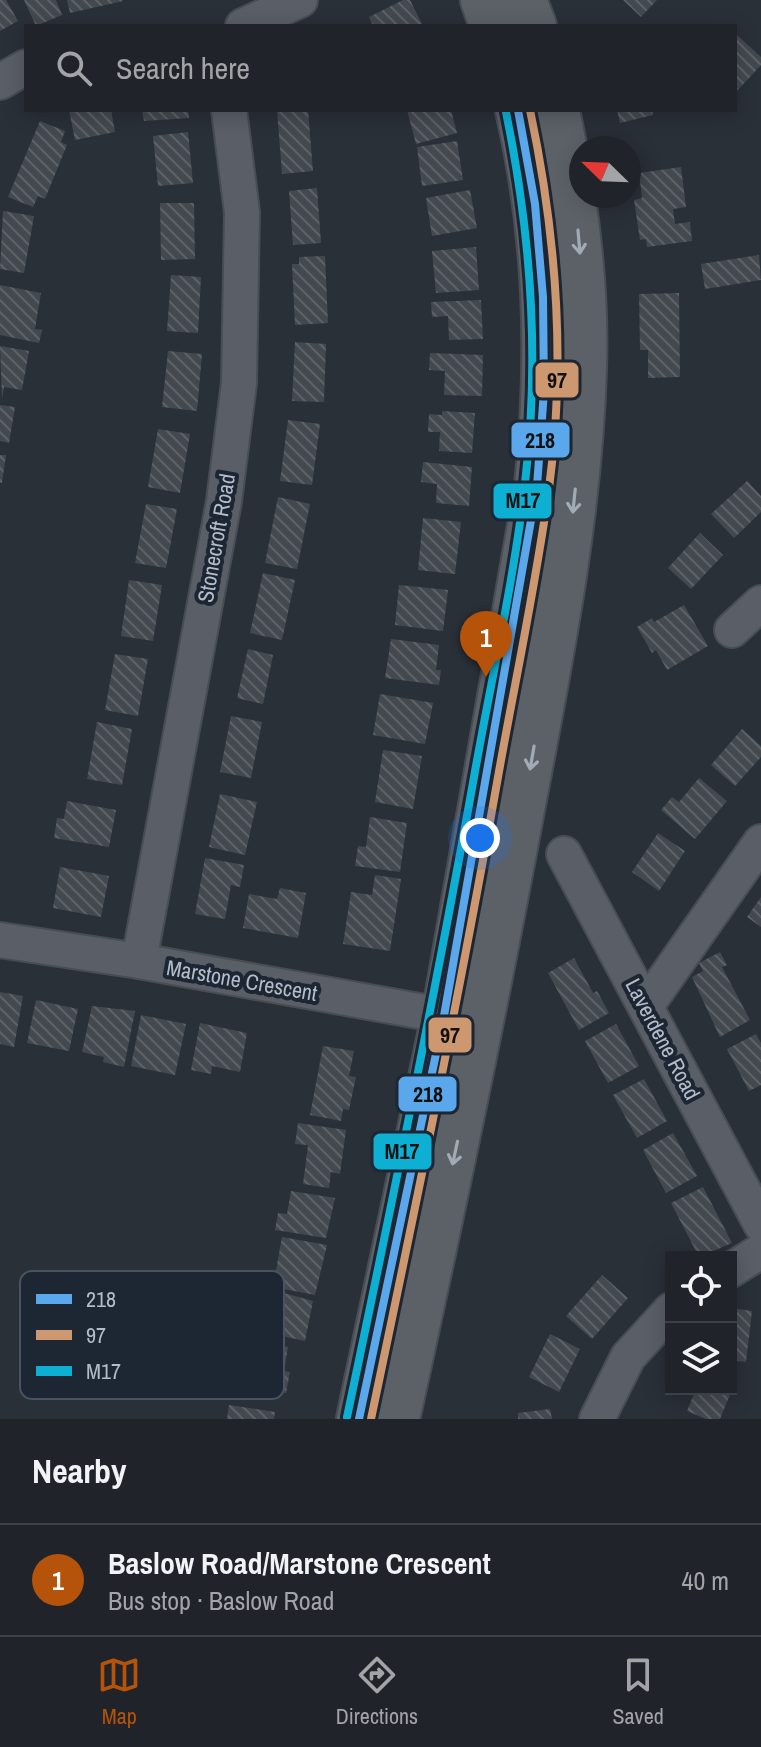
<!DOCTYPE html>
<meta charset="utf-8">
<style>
:root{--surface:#20242a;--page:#282c32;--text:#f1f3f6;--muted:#a2a4a8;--line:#3d4147;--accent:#b45309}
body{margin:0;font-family:"Archivo Narrow",sans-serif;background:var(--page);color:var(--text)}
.controls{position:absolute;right:24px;bottom:24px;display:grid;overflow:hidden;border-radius:0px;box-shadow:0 4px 20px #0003}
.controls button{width:72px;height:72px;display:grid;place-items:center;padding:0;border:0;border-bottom:2px solid var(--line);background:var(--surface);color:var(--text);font:40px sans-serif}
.compass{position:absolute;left:569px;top:136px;width:72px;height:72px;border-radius:50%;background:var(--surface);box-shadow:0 4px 20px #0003;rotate:293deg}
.you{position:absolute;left:480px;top:838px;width:28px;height:28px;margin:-20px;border:6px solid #fff;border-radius:50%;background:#1a73e8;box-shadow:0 0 0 12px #1a73e833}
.badge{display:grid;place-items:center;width:52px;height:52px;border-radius:50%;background:var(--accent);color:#fff;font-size:26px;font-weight:700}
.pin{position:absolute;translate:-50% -66px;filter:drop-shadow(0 2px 4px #0008)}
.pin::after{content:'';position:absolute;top:42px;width:28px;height:24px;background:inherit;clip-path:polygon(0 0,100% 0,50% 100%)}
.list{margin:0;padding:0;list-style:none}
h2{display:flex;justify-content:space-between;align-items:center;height:104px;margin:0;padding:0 32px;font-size:34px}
h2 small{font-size:26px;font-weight:400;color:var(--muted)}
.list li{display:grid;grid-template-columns:52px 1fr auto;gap:24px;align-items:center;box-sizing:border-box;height:112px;padding:0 32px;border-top:2px solid var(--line)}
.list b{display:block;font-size:30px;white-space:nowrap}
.list p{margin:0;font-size:26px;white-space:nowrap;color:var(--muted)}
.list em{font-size:26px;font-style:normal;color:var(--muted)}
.icon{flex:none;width:44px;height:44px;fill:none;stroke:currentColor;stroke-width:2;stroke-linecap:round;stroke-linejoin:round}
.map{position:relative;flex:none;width:761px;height:1419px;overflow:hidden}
.search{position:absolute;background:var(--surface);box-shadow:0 4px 20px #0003;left:24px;right:24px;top:24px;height:88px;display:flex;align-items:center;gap:20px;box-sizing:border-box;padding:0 28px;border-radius:0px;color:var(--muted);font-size:30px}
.sheet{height:216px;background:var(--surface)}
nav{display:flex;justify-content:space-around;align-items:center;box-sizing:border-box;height:112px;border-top:2px solid var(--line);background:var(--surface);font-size:22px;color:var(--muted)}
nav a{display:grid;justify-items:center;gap:4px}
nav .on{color:var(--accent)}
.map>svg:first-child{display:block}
</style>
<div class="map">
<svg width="761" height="1419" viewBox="0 0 761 1419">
<defs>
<pattern id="building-back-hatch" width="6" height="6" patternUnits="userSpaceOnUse" patternTransform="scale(2)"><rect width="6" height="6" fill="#444950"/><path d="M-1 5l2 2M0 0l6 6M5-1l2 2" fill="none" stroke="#5d6168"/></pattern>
</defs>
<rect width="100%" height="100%" fill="#2a3038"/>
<g fill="url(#building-back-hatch)">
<polygon points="0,0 6,0 18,21 0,31"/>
<polygon points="24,0 56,0 62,15 36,26"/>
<polygon points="67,0 122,0 123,1 70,13"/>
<polygon points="403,0 410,0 423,26 373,26 369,17"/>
<polygon points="623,0 657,0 641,17"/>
<polygon points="737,35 761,57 761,65 738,90 735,87"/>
<polygon points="69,110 111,110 115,132 75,140"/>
<polygon points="142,110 188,110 189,118 144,121"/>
<polygon points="277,110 308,110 313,171 282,174"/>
<polygon points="407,110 451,110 457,133 416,144"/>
<polygon points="617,110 652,110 653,115 620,123"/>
<polygon points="40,121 65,131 61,142 67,145 45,199 38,196 33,207 8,197"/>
<polygon points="188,132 193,183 158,186 153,136"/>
<polygon points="457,141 463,180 422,186 417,147"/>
<polygon points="681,167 686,207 673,209 675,224 690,222 692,241 647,247 646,239 640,240 634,200 642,198 639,173"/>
<polygon points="317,188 321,243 293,245 289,191"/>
<polygon points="470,190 477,228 432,236 426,198"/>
<polygon points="160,203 194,203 195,259 161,260"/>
<polygon points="3,211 34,216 24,273 0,269"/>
<polygon points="476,247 479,290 436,293 432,251"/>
<polygon points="759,255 761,280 705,289 701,264"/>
<polygon points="325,256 328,323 295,325 292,264 299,264 299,257"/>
<polygon points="171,275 201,277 198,333 167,331"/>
<polygon points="0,285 41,293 35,329 42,330 39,343 0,335"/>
<polygon points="679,293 680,377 648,378 648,350 640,350 639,294"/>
<polygon points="481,300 483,339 449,340 448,316 432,317 431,302"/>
<polygon points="295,342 326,344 324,402 292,401"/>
<polygon points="0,346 29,351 22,390 4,387 2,399"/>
<polygon points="168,351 202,354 197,411 162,407"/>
<polygon points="430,353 483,355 482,396 444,395 445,371 429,370"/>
<polygon points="0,405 15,407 9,443 0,441"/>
<polygon points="442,411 475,413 472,453 439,451 440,432 428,432 429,414 442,415"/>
<polygon points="288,420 320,424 312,485 280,481"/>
<polygon points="158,429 190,434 180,493 148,487"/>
<polygon points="0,455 6,455 2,483 0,483"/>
<polygon points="423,462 472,467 469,506 436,503 437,484 421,482"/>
<polygon points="747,481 761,496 761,512 734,538 711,514"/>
<polygon points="278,497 310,504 297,569 265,563"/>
<polygon points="146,504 177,509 166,568 135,563"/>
<polygon points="423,518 461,522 455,574 418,570"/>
<polygon points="700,533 723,555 691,589 668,568"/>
<polygon points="263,573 295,580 282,640 250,633"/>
<polygon points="129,580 162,585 153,641 121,636"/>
<polygon points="399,585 448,590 443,631 395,625"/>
<polygon points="684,605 708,646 667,670 656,650 652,653 637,627 652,618 654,622"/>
<polygon points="391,639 439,645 436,670 441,670 439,685 385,678"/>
<polygon points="248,649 273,655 263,704 237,698"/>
<polygon points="115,654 148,659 138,716 105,710"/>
<polygon points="380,694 433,703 425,744 373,735"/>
<polygon points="231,716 262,722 251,778 220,772"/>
<polygon points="97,722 132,729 122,785 87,779"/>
<polygon points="742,729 761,746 761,757 735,786 711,765"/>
<polygon points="383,750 422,756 413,809 375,802"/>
<polygon points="699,778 727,801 695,839 661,810 672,797 679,802"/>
<polygon points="220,794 257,802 245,855 209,847"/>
<polygon points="67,801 116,810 109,847 54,838 57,818 64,819"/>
<polygon points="370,817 407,823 400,872 355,866 358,846 366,847"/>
<polygon points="658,833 685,851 659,891 632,872"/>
<polygon points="205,858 244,865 240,887 231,885 225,919 195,914"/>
<polygon points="60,867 109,876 101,917 53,908"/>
<polygon points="375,875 401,879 390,951 343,944 351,892 372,895"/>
<polygon points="280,888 306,893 298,938 243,928 249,894 277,899"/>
<polygon points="761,897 761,927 747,917"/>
<polygon points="720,952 727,965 722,967 750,1020 720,1037 692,977 703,971 699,963"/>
<polygon points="574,958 593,993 597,991 609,1013 579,1030 548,973"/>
<polygon points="0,992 23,996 14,1047 0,1044"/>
<polygon points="36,1000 78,1009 69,1051 27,1043"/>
<polygon points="92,1006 135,1011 124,1067 103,1062 104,1057 82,1052"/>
<polygon points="141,1015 186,1024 175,1075 131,1066"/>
<polygon points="200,1023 247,1033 240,1072 212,1066 211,1074 191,1070"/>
<polygon points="616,1024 639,1066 608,1083 585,1041"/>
<polygon points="756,1034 761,1043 761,1085 749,1091 727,1049"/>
<polygon points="323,1046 354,1051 349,1076 356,1077 349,1110 343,1109 341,1121 310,1115"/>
<polygon points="644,1079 667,1121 637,1138 613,1095"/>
<polygon points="298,1123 346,1130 340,1174 331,1172 329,1188 303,1184 308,1145 295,1144"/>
<polygon points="673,1133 697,1176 666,1193 643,1150"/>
<polygon points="703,1187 732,1243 699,1257 671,1203"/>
<polygon points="291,1191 335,1198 326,1238 275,1230 278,1213 287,1214"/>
<polygon points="282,1237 327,1245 315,1295 273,1287"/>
<polygon points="602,1275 628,1298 592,1339 566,1316"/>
<polygon points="280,1292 313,1301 305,1341 272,1334"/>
<polygon points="731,1308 752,1311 746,1362 731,1360"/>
<polygon points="550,1334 580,1349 559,1392 529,1377"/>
<polygon points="258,1342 288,1347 284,1371 290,1372 286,1393 229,1385 232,1365 254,1368"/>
<polygon points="731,1378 736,1380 720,1419 706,1419 687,1411 696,1389 731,1389"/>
<polygon points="229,1405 275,1412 274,1419 227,1419"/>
<polygon points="550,1409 552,1419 518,1419 518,1413"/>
</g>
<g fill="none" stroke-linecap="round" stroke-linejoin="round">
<g stroke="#484c53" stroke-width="38">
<g id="minor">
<polyline points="243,26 300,0"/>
<polyline points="0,82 26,67"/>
<polyline points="732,630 761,603"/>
<polyline points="564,854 761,1224"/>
<polyline points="0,940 139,961 469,1020"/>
<polyline points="139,961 224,501 239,383 242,212 229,110"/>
<polyline points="646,1006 761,842"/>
<polyline points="731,1270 761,1251"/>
<polyline points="597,1419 628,1357 671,1310"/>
</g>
</g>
<g stroke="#484c55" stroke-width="48">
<g id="major">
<polyline points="483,0 492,26"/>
<polyline points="524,0 534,26"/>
<path d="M359,1419L444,1016L537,486C550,358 547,236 518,110"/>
<path d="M397,1419C442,1214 485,1010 523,804C550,661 580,515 584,368C587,282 575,195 557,110"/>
</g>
</g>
<use href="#minor" stroke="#5a5e66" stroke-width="34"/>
<use href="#major" stroke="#5c6168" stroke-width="44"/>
<g stroke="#1d2633" stroke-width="14">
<polyline id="bus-1" points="359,1419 444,1016 537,486 544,391 543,297 535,204 518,110"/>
</g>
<g stroke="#1d2633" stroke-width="14">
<path id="bus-2" d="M371,1419C416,1205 460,992 498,777C515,681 536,585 549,488C566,363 556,233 530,110"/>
</g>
<g stroke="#1d2633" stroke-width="14">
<path id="bus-3" d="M347,1417C392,1204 436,991 474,777C491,680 514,581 525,483C540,359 531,234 506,112"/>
</g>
<use href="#bus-1" stroke="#5aa8eb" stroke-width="8"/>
<use href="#bus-2" stroke="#cd976f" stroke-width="8"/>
<use href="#bus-3" stroke="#0dafd3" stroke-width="8"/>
</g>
<defs><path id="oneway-shaft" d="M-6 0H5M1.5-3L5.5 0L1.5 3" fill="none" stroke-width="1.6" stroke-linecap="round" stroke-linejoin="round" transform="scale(2)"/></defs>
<g stroke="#a2aab6">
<use href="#oneway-shaft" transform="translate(579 242) rotate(85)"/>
<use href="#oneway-shaft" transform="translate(574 501) rotate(96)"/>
<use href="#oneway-shaft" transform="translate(532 758) rotate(100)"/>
<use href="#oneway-shaft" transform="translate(455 1153) rotate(102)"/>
</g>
<g text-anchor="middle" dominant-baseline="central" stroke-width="8" stroke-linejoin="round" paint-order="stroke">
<g font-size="22" fill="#b4bcc9" stroke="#1d2633">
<text transform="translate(216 538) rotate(-80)">Stonecroft Road</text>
<text transform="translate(242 980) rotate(10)">Marstone Crescent</text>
<text transform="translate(663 1039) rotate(62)">Laverdene Road</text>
</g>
</g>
<rect x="20" y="1271" width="264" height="128" rx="12" fill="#1d2633" stroke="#4a5360" stroke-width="2"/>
<rect x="36" y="1294" width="36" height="10" fill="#5aa8eb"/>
<rect x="36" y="1330" width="36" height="10" fill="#cd976f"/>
<rect x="36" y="1366" width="36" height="10" fill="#0dafd3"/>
<g font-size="22" fill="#b4bcc9">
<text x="86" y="1307">218</text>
<text x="86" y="1343">97</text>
<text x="86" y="1379">M17</text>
</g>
<g stroke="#1d2633" stroke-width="3">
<rect x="534" y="361" width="46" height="38" rx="8" fill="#cd976f"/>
<rect x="510" y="421" width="61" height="38" rx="8" fill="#5aa8eb"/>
<rect x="492" y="482" width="61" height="38" rx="8" fill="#0dafd3"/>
<rect x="427" y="1016" width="46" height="38" rx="8" fill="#cd976f"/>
<rect x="397" y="1075" width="61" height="38" rx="8" fill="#5aa8eb"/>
<rect x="372" y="1132" width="61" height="39" rx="8" fill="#0dafd3"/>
</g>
<g font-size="22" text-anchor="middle" font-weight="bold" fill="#111">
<text x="557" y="388">97</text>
<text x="540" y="448">218</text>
<text x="523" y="508">M17</text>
<text x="450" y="1043">97</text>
<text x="428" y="1102">218</text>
<text x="402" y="1159">M17</text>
</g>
</svg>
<div class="controls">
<button><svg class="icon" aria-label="locate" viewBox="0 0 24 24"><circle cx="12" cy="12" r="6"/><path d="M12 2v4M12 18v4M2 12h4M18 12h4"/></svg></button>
<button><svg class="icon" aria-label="layers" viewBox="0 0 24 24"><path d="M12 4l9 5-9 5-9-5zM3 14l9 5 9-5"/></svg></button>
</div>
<svg class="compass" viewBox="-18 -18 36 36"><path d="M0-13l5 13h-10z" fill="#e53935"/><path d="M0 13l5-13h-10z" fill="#a2a4a8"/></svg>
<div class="you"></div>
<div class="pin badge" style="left:486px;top:677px">1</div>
<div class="search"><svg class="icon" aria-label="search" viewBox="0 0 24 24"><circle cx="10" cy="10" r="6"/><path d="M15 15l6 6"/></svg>Search here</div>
</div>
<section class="sheet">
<h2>Nearby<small></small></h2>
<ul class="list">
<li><span class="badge">1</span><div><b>Baslow Road/Marstone Crescent</b><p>Bus stop · Baslow Road</p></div><em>40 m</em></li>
</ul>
</section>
<nav>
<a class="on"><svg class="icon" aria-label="map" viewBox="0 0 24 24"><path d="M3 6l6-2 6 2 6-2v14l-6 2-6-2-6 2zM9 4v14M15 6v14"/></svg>Map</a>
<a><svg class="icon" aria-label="directions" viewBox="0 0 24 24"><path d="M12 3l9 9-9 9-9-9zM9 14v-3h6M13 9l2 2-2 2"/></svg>Directions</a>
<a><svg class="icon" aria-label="saved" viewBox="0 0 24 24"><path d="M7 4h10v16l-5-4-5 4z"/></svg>Saved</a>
</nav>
